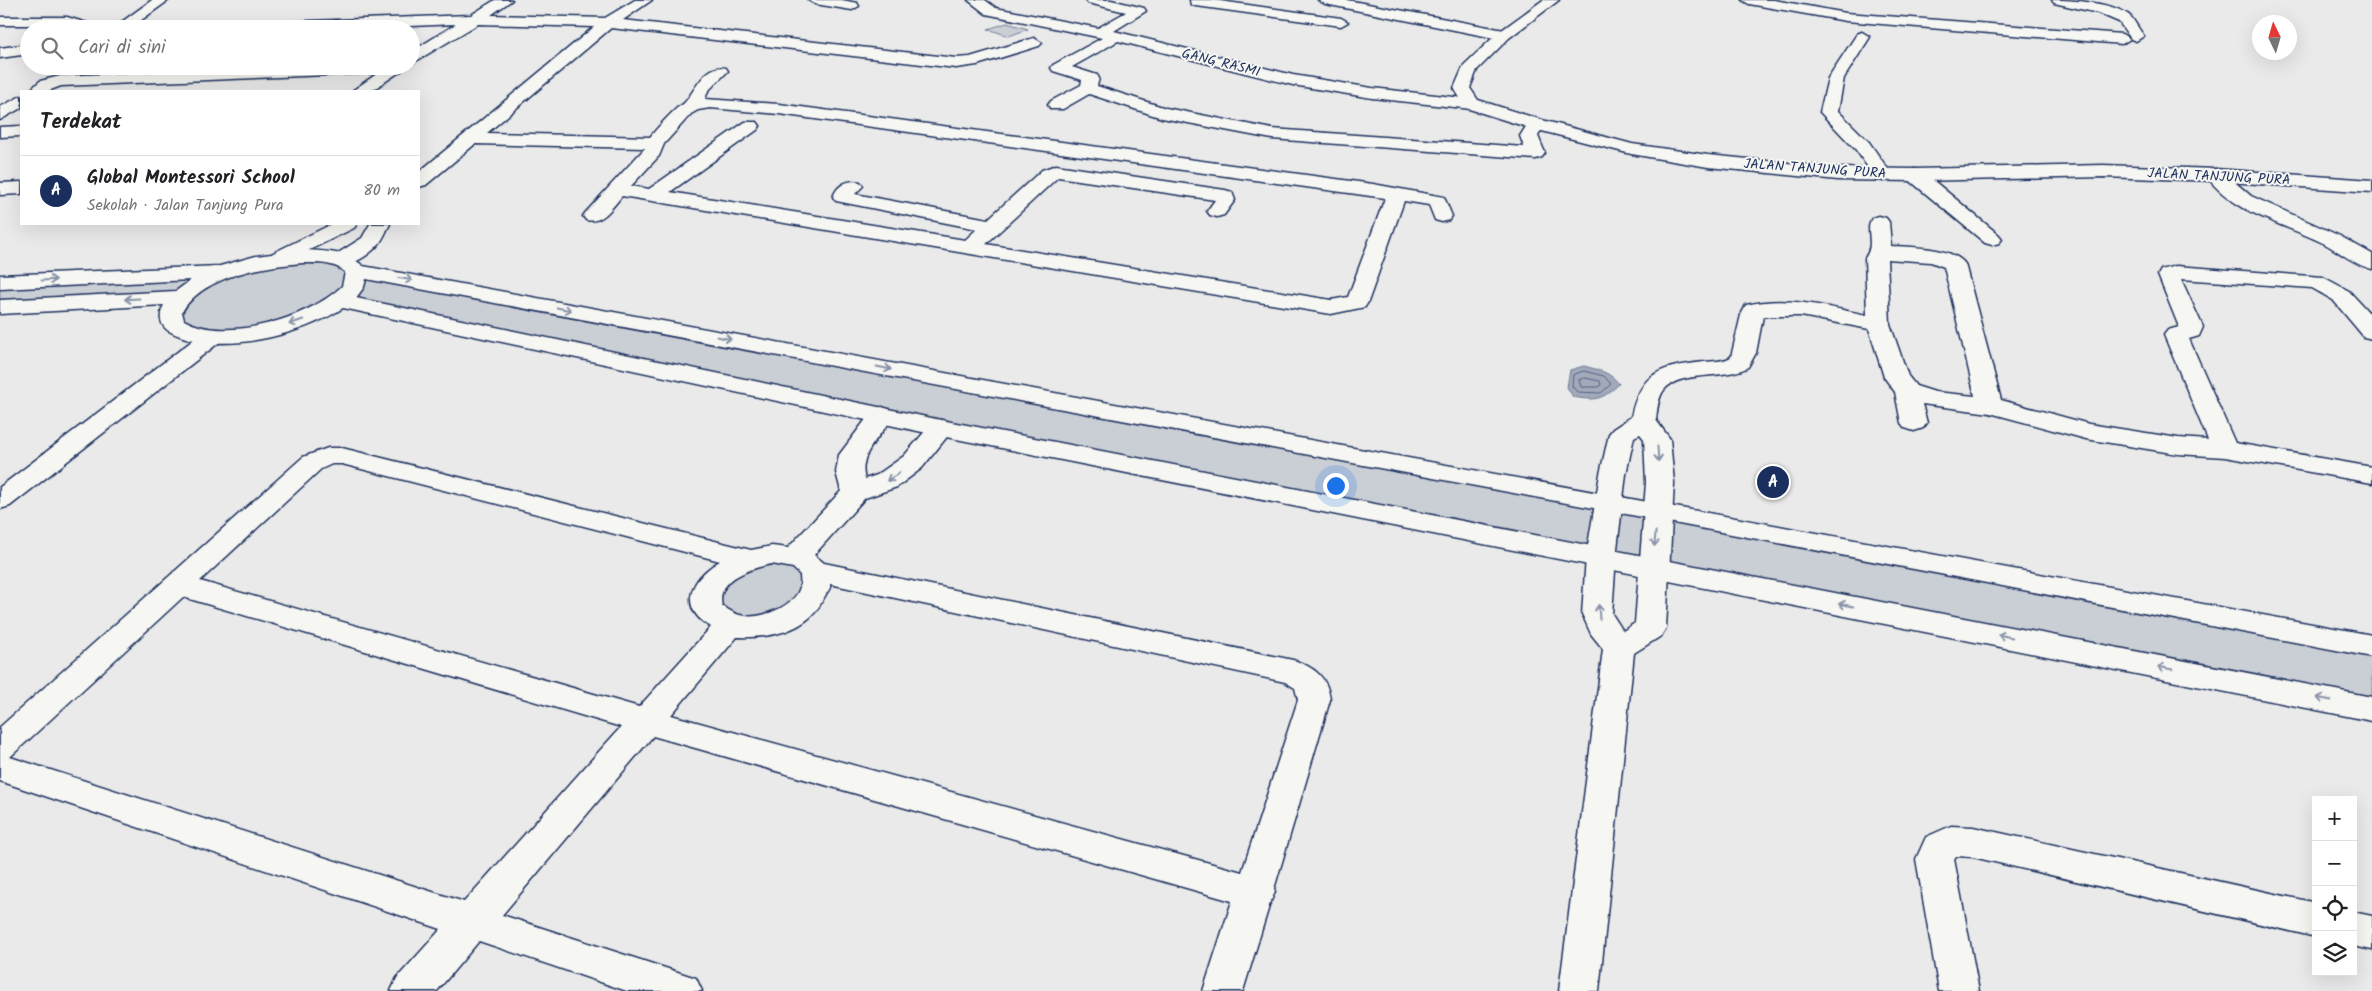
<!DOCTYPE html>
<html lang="id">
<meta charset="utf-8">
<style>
:root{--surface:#fff;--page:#f6f6f6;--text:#202124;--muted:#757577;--line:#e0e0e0;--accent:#1b2f5e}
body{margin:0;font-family:Kalam,sans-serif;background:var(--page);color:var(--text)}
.controls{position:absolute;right:15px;bottom:15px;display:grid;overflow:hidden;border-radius:0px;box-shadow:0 5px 20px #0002}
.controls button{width:45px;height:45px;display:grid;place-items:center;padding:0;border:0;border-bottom:1px solid var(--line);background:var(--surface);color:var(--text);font:25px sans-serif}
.compass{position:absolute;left:2252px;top:15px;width:45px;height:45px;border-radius:50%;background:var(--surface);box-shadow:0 5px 20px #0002;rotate:355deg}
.you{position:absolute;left:1335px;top:485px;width:18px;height:18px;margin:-12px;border:4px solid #fff;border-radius:50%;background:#1a73e8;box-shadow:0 0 0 8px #1a73e833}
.badge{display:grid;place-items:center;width:32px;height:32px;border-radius:50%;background:var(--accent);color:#fff;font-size:16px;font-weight:700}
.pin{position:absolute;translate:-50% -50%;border:2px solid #fff;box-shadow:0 1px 5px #0006}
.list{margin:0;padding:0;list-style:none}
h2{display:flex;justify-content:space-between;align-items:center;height:65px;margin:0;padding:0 20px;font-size:21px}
h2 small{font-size:16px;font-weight:400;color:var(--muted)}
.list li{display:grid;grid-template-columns:32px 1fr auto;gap:15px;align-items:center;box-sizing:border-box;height:70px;padding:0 20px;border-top:1px solid var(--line)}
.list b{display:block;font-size:19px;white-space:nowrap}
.list p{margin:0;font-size:16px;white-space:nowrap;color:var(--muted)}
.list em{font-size:16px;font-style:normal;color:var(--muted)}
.icon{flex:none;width:28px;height:28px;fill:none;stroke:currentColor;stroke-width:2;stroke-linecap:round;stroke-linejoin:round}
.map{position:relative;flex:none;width:2372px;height:991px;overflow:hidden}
.search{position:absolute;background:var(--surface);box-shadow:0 5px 20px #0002;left:20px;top:20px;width:400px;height:55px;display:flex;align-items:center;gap:12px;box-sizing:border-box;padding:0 18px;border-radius:28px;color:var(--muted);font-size:19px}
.panel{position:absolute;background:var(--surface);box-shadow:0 5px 20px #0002;left:20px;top:90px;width:400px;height:135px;border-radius:0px}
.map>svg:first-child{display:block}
</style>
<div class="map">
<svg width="2372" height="991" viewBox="0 0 2372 991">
<rect width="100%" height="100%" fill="#e9eae9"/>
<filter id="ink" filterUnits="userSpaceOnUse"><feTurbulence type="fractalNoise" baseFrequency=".02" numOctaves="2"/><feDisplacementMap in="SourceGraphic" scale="10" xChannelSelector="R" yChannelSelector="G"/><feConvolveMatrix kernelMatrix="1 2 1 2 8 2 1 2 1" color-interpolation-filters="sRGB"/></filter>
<g filter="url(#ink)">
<g fill="#caced5" stroke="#727e9a">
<polygon points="1007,23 1028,29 1009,36 988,29"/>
<polygon points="301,255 357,271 2372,648 2372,708 340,301 244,334 173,323 180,298 0,307 0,282 224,272"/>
<polygon points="803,561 807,605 725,624 713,581 740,562"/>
</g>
<path fill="#a2aaba" stroke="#6c7995" d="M1584,366C1599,370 1610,372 1619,384C1602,400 1596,401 1573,397L1567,387L1570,370Z"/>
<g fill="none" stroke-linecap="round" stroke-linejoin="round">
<g stroke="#516083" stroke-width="1">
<polygon points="1584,371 1604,376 1611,384 1601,393 1577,392 1572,386 1573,375"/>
<polygon points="1585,378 1600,381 1601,385 1598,387 1581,387 1579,380"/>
</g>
<g stroke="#1b2f5e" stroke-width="3">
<g id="street">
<polygon points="152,0 169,0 129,29 112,29"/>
<path d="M495,0H512L491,15L605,18L635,0H652L623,20L956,58L970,57L1034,38L1042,43L1039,46L977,65L956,68L611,28L487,133L650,137C658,127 667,117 677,108C680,106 684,104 686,101C696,89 706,63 726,68L728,71L708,91L705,99L779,104L1373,184L1444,197L1452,216L1449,220L1442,222L1435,220L1429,205L1404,201L1368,302L1365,307L1331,314L622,196C612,207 603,224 586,220L583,216L586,212L645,148L475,144L426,185L419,187V172L594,27L478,24L411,64V52L456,24L344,29H221L228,24L471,15ZM710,108L779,114L1385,198L1348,297L1331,300L986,244L1058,177L1215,200L1207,211L1210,215L1217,217L1224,215L1235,200L1232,192L1225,190L1056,165L1042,170L988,219L855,194L863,186L860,182C848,179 837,185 833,197L836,201L977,229L965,240L670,192L757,130L760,126L757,122H745L649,189L631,186L659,156L664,144L691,114L698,110Z"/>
<polygon points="808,0 842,0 857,3 859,6 852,10 815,4"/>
<polygon points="968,0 985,0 996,8 1098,28 1126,12 1088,3 1086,0 1111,0 1144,8 1146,11 1114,31 1293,75 1372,88 1472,99 1478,100 1481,104 1478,108 1472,109 1372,98 1293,85 1118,41 1072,67 1097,75 1099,78 1097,86 1166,108 1272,129 1524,147 1520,136 1530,120 1542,120 1545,124 1538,136 1545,153 1542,157 1536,159 1272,139 1162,118 1089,94 1063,109 1051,109 1048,105 1051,101 1081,85 1082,80 1053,71 1051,68 1053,65 1102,38 986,14"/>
<polygon points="1190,0 1213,0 1341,18 1348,22 1341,26 1196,6 1191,5"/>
<polygon points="1318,0 1347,0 1504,30 1512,35 1504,40 1325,4"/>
<polygon points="1742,0 1774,0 1846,13 2122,34 2130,39 2122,44 1846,21 1749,4"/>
<path d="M2052,0C2072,0 2113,2 2130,16C2135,21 2139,30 2144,36L2136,41L2131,39L2119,22L2098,13L2054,3Z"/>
<polygon points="0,17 67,17 97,26 99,29 76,29 66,25 0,25"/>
<polygon points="1862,32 1870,37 1844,78 1838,111 1869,142 1892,175 1890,179 1883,181 1876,179 1856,150 1820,112 1828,78 1857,34"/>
<polygon points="29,44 29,54 0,58 0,48"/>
<polygon points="300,66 407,67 371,91 352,91 378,73 61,86 48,91 29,91 40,81 60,76"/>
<polygon points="21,96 21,108 0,120 0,107"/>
<polygon points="21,126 21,136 0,137 0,127"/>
<polygon points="1915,169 1922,171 1999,235 2002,239 1999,243 1992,245 1985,243 1908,179 1906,175 1908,171"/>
<path d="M2215,169L2222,171L2251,196L2340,236L2372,254V269C2355,265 2340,252 2325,244C2286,224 2231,213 2206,175L2208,171Z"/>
<polygon points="21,182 21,194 0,195 0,183"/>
<path d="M1879,216L1886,218L1889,222L1891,246C1910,247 1953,247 1965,264L2001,400L2089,424L2178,438L2208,440L2164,335L2168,330L2179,327L2158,275L2161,270L2176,266L2323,277L2349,291L2372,316V339L2364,337L2333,300L2312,288L2181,279L2203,327L2199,336L2189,339L2235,443L2372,467V483L2225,457L2178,454L2086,439L1990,413L1922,404L1927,423L1923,428L1914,431L1905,428L1901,423L1895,392L1884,377L1869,329L1801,316H1763L1756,353L1748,367C1726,380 1680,370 1664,390C1658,397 1657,411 1656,420L1670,439L1674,483L1666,628L1661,636L1634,653L1599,991H1559L1603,649L1591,634L1582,614L1586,557L1600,474L1609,434L1613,429L1631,417C1641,371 1661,367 1704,362C1713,361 1723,362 1731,357L1741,315L1746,305C1787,295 1827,307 1867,315L1865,258C1876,243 1864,230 1872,218ZM1887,259L1931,262L1944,267L1975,396L1935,392L1916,386L1908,376L1890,324ZM1640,434L1644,439L1646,483L1635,623L1623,631L1612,614L1616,557L1626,474L1634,437Z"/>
<polygon points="332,224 357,224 354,228 287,261 280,263 273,261 269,257 273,253"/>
<path d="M370,224H390C386,231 383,240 378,245C368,256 350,268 335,265L332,260L335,255L362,238Z"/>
<polygon points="213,329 221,331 225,336 221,341 10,506 0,509 0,487 205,331"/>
<path d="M882,407L891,410L895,415C882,434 857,455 865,479L877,475L904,456L932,423L941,420L950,423L954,428L922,468L897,487L865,498L814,555L824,563L1293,660C1314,667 1328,677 1330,700L1274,889L1275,892L1270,903L1243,991H1203L1232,901L653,736L502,915L696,978L702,991H627L479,941L437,991H391L397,978L441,929L0,781V727L303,457L328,448H342L751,550L772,546L788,548L841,491L836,472L839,455L873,410ZM332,464H342L720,561C692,577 676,607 711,627L639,707L200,581L321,469ZM772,564L793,568L800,575C800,578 801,583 800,587C795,607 758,621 740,615C734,614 728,609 722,606C715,579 751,568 772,564ZM830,584L1285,682L1295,688L1298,700L1242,872L671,715L737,637C764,638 797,634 816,611C821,604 825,595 830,588ZM183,597L621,727L464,902L10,757Z"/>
<polygon points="1951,826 1973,827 2316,903 2316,937 1973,857 1956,856 1954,859 1979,991 1939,991 1916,859 1926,837"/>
<polygon points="2353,912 2372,916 2372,950 2353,946"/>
</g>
</g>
<g stroke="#1b2f5e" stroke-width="3">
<g id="secondary">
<polygon points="1543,0 1559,0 1509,38 1477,70 1470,88 1478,100 1542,120 1632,144 1708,155 1838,168 1915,169 2103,165 2215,169 2372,180 2372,192 2215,181 2103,177 1915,181 1838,180 1708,167 1631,154 1530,128 1466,108 1454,88 1464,65 1499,32"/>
<path d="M303,250C324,251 346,251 363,266L2372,635V657L1658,520L366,279L364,287L356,298L941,420L2372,697V721L941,436L343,308C300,336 216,357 169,331C159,325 159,314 164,305L0,314V300L176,291L191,280L0,289V275L220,266L256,256ZM303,263C318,263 333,262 345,272L342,286C309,318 226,344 184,320L182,312C203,275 265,266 303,263Z"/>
</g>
</g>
<use href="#street" fill="#f6f6f2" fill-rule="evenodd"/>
<use href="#secondary" fill="#f6f6f2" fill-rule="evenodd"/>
</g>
<defs><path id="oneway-shaft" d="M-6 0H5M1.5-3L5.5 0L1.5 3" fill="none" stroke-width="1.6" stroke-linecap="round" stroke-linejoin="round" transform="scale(1.25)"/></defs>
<g stroke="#8892a8">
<use href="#oneway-shaft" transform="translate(405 279) rotate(10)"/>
<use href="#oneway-shaft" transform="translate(49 280) rotate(-3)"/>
<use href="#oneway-shaft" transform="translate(132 299) rotate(177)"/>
<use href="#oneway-shaft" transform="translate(564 309) rotate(11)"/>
<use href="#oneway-shaft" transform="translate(296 322) rotate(161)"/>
<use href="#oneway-shaft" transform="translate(724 338) rotate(11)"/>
<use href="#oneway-shaft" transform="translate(884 368) rotate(11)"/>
<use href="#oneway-shaft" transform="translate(1658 454) rotate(86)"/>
<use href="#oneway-shaft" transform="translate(893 477) rotate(148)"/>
<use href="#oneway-shaft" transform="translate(1655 539) rotate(95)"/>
<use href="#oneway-shaft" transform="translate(1846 605) rotate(-169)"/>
<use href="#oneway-shaft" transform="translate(1599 612) rotate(-94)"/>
<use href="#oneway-shaft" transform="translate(2005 636) rotate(-169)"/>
<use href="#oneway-shaft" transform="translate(2165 668) rotate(-169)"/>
<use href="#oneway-shaft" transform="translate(2324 699) rotate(-169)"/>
</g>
</g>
<g text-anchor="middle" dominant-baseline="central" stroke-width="4" stroke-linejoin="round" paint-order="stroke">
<g font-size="14" fill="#1b2f5e" stroke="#f6f6f2">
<text transform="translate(1221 63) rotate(14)">GANG RASMI</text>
<text transform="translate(1815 169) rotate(4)">JALAN TANJUNG PURA</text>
<text transform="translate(2219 177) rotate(3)">JALAN TANJUNG PURA</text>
</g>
</g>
</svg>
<div class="controls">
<button>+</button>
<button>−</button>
<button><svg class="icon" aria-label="locate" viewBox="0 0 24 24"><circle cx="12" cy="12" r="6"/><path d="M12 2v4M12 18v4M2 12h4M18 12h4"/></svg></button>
<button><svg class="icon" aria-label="layers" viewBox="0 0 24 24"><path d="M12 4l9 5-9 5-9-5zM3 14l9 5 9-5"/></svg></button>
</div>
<svg class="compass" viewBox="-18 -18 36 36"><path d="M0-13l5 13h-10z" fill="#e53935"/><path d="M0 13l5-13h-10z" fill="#757577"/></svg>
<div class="you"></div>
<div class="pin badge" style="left:1773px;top:482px">A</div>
<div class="search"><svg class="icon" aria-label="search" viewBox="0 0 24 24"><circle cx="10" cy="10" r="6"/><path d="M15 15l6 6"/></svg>Cari di sini</div>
<section class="panel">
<h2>Terdekat<small></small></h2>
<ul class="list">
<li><span class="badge">A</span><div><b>Global Montessori School</b><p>Sekolah · Jalan Tanjung Pura</p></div><em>80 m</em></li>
</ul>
</section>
</div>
